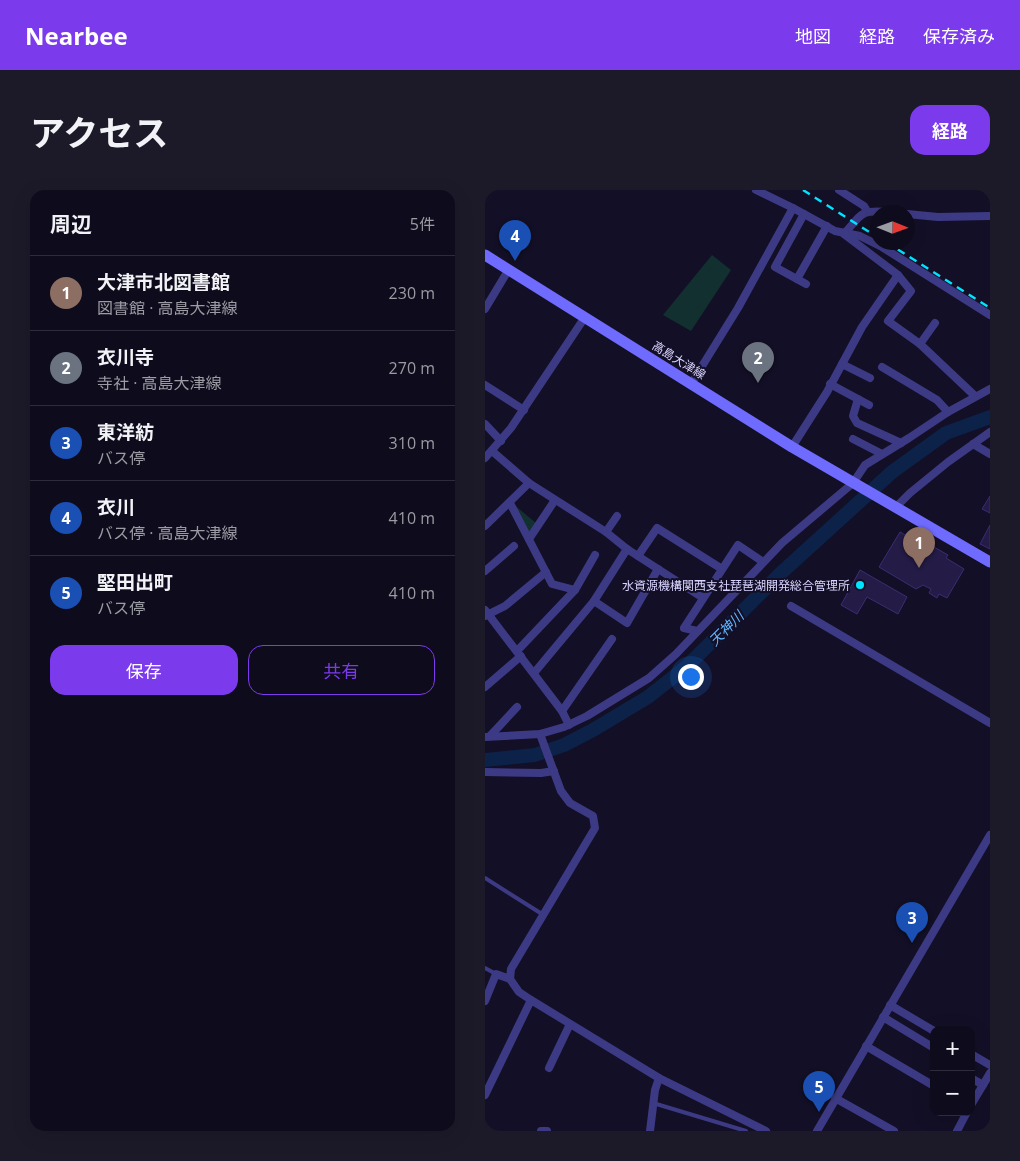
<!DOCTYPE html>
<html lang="ja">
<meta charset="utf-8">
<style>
:root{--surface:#0e0b1c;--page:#1c1929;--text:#f1f3f6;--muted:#9b9ba3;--line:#2e2b3b;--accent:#7c3aed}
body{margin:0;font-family:"Open Sans","Noto Sans JP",sans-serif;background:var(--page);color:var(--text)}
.controls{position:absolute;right:15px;bottom:15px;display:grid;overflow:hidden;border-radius:10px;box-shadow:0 5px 20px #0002}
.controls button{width:45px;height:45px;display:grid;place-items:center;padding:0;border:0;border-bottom:1px solid var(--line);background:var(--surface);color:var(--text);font:25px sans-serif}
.compass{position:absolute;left:385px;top:15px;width:45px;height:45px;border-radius:50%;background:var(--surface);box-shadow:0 5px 20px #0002;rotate:91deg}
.you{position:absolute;left:205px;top:486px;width:18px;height:18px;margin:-12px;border:4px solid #fff;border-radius:50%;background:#1a73e8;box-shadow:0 0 0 8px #1a73e833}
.badge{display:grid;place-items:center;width:32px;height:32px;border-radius:50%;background:var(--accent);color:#fff;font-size:16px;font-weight:700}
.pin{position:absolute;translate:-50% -41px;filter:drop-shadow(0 1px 2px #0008)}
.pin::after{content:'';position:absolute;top:26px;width:18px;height:15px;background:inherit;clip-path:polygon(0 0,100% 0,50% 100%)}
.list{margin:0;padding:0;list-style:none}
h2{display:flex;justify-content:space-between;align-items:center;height:65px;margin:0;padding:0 20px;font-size:21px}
h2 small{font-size:16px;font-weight:400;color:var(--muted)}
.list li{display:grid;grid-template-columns:32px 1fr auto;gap:15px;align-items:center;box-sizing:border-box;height:75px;padding:0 20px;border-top:1px solid var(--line)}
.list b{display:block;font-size:19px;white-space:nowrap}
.list p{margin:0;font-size:16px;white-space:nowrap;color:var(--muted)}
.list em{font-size:16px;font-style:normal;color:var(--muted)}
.actions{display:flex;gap:10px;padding:15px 20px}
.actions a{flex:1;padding:11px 0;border:1px solid var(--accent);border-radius:15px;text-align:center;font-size:18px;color:var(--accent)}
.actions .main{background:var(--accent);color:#fff}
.map{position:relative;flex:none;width:505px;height:941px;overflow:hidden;border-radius:15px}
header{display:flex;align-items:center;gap:30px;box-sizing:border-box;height:70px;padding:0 25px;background:var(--accent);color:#fff}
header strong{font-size:24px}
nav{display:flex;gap:28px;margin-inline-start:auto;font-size:18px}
.intro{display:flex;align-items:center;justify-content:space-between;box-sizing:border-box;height:120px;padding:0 30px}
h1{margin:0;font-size:35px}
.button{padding:12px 22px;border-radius:15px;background:var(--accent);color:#fff;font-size:18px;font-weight:700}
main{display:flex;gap:30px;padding:0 30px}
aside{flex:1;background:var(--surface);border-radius:15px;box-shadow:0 5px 20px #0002}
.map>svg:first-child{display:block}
</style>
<header>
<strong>Nearbee</strong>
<nav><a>地図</a><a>経路</a><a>保存済み</a></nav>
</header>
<div class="intro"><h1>アクセス</h1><a class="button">経路</a></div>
<main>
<aside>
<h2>周辺<small>5件</small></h2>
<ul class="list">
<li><span class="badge" style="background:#8d6e63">1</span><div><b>大津市北図書館</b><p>図書館 · 高島大津線</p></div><em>230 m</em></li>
<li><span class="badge" style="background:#6b7280">2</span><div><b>衣川寺</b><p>寺社 · 高島大津線</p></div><em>270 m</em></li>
<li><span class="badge" style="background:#1a4fb4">3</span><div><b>東洋紡</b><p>バス停</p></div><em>310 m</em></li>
<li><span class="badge" style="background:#1a4fb4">4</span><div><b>衣川</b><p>バス停 · 高島大津線</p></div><em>410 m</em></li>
<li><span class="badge" style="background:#1a4fb4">5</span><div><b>堅田出町</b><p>バス停</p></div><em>410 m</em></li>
</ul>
<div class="actions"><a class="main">保存</a><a>共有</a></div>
</aside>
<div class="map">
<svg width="505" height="941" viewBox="0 0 505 941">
<rect width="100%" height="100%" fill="#130f26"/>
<g fill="#12302f">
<polygon points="227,65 246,80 206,141 178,125"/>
<polygon points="27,313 51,333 44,344"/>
</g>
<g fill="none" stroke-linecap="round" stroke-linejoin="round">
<polyline stroke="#0c2248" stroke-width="14" points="0,570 50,565 79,555 108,540 163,507 201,477 296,383 407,282 461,243 505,227"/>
</g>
<g fill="#241b47" stroke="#3b2d73">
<polygon points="505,306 505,323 497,319"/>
<polygon points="505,335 505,359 495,354"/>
<polygon points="415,342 440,356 442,353 463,365 461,368 479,379 462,408 454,404 452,408 444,403 446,399 438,395 431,399 394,377"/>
<polygon points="375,380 422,407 413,424 382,407 372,424 356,415"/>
</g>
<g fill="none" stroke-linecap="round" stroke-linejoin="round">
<g stroke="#3d3a85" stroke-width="4">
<polyline points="0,688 57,724"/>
<polyline points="0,778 11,784"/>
<polyline points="168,913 261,941"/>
</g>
<g stroke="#3d3a85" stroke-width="8">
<polyline points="271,0 308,18 350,41 375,46 397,57 505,125"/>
<polyline points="354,0 379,16 382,21"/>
<polyline points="319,24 290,77 321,94"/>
<polyline points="422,24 453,27 505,26"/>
<polyline points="359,44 413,85 426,101 403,131 435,154 490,206"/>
<path d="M359,44C378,23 374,20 403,22"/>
<polyline points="312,89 342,36"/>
<polyline points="0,119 24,79"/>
<polyline points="435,154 450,133"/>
<polyline points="357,174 385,188"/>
<polyline points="397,177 452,210 463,222"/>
<polyline points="206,194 253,118 308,18"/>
<polyline points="345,194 384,215"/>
<polyline points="0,195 39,220"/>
<polyline points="373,209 368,226 372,233 416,253"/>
<polyline points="0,234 16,251"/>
<polyline points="368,249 397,264"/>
<polyline points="488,254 505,264"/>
<polyline points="307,257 342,202 377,137 413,85"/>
<polyline points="7,261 44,293 121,342 142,359 218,408"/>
<polyline points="0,268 26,238 100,127"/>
<polyline points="25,313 67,394 90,400 32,461"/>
<polyline points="411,317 425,303 463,272 505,242"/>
<polyline points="0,336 44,293"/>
<polyline points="121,342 132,326"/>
<polyline points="44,349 70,310"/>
<polyline points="153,366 172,338 237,379"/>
<polyline points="0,381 29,356"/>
<polyline points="90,400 110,365"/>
<polyline points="109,411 142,433 173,379"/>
<polyline points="306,416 505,533"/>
<polyline points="0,420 77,521 84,535"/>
<polyline points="0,426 20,416 61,382"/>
<polyline points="212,441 199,438 253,355 278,372"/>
<polyline points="49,483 109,411 142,359"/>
<polyline points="0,497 36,466"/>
<polyline points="77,521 127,449"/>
<polyline points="5,546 32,517"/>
<polyline points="0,547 55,544 79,537 102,526 164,488 191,464 297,353 368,293 380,275 424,248 463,222 505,199"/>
<polyline points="0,582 56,583 69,581"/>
<polyline points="25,789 34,802 46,810 174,888 281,941"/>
<polyline points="0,811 11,784 25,789 26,779 110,638 108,626 85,613 76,601 55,544"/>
<polyline points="405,815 449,841"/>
<polyline points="398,827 449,858"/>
<polyline points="381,856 449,896"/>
<polyline points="486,864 505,875"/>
<polyline points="64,878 85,834"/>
<polyline points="486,888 498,895 486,915"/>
<polyline points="498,895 505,883"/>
<polyline points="0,905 46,810"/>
<polyline points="350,908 409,941"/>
<polyline points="56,941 62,941"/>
<polyline points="165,941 170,900 174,888"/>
<polyline points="332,941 505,645"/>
<polyline points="472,941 482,922"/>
</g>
<polyline stroke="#6f6bff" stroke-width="11" points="0,65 307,257 505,372"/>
<g stroke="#00e5ff" stroke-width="2.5" stroke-dasharray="8 6" stroke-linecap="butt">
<polyline points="318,0 392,47"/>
<polyline points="401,52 505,118"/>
</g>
</g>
<circle fill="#00e5ff" stroke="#130f26" stroke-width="2" cx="375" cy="395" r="5"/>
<g text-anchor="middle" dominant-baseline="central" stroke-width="4" stroke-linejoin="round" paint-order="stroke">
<g font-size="12" fill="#d9d4ff" stroke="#130f26">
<text transform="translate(194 170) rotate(32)">高島大津線</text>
</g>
<g font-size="12" fill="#d9d4ff" stroke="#130f26" text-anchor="end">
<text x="365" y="395">水資源機構関西支社琵琶湖開発総合管理所</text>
</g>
<g font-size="14" font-style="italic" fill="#62b6ff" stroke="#130f26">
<text transform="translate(241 438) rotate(-45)">天神川</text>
</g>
</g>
</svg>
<div class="controls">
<button>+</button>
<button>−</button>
</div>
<svg class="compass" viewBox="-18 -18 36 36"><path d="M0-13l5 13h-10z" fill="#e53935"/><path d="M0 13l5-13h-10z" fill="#9b9ba3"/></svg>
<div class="you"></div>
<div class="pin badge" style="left:434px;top:378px;background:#8d6e63">1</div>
<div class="pin badge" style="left:273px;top:193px;background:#6b7280">2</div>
<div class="pin badge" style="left:427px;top:753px;background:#1a4fb4">3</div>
<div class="pin badge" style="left:30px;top:71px;background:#1a4fb4">4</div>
<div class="pin badge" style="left:334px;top:922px;background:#1a4fb4">5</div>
</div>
</main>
